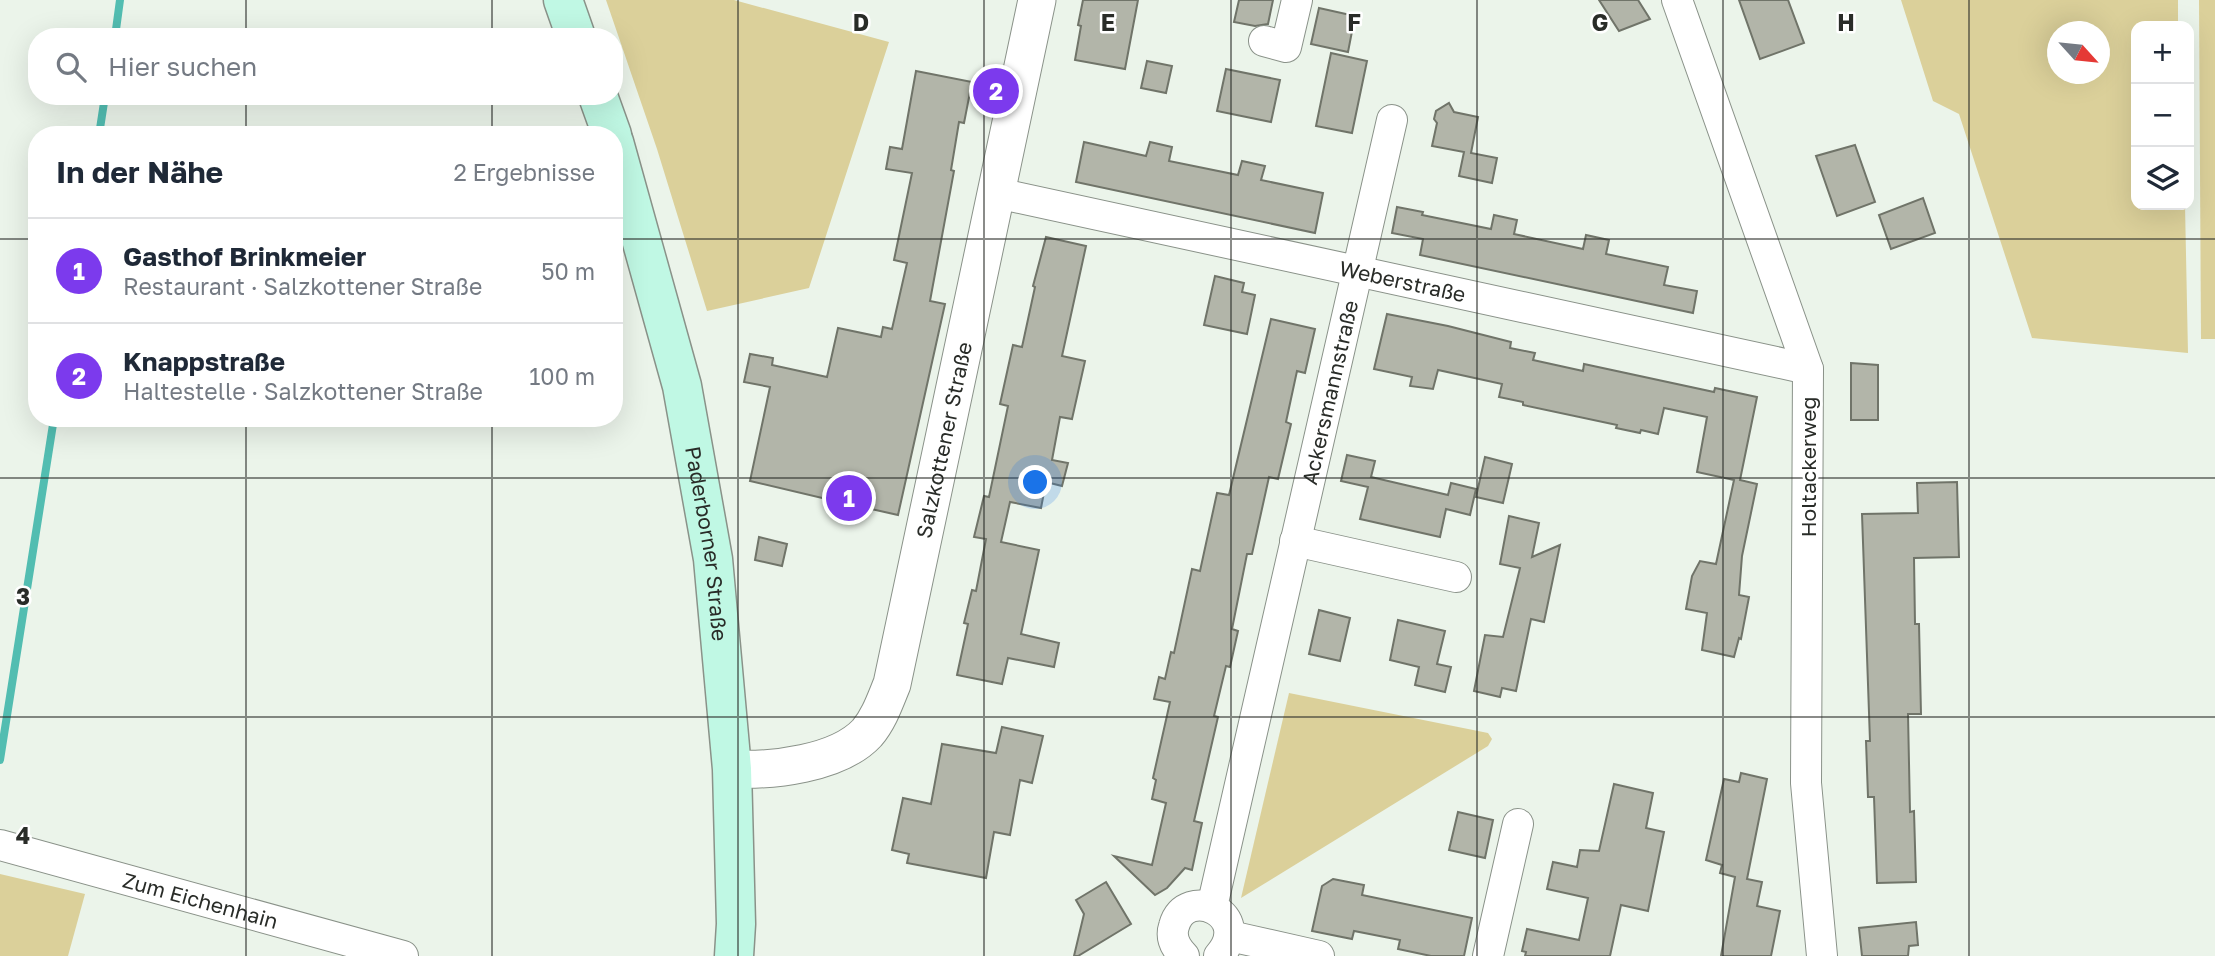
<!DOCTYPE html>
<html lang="de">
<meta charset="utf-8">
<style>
:root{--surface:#fff;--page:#f6f6f7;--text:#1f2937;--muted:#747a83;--line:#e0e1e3;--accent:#7c3aed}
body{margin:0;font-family:"Golos Text",sans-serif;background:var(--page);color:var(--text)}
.controls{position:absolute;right:21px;top:21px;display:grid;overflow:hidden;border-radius:14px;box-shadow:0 7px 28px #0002}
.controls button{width:63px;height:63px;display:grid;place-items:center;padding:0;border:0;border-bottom:2px solid var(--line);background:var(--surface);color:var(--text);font:35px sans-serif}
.compass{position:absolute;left:2047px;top:21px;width:63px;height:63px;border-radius:50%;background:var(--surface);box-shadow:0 7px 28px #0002;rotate:117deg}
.you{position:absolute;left:1036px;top:483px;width:24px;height:24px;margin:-18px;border:5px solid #fff;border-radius:50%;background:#1a73e8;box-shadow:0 0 0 10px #1a73e833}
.badge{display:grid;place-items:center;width:46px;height:46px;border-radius:50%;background:var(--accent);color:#fff;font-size:23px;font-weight:700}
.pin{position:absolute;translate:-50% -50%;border:4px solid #fff;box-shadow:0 2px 7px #0006}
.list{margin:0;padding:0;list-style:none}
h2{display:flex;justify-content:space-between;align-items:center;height:91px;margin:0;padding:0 28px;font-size:30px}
h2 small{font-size:23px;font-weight:400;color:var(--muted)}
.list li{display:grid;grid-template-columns:46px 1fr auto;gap:21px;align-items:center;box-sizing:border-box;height:105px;padding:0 28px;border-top:2px solid var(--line)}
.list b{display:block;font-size:26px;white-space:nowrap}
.list p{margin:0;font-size:23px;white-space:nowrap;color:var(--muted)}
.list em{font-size:23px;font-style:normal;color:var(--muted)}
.icon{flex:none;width:38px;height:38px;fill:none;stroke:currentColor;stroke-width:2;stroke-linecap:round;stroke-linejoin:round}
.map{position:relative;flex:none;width:2215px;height:956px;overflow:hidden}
.search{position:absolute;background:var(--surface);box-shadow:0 7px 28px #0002;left:28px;top:28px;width:595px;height:77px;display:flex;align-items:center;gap:18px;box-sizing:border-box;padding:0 24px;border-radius:28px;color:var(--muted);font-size:26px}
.panel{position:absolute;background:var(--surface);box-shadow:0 7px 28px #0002;left:28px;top:126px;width:595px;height:301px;border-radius:28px}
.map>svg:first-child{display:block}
</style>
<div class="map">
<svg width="2215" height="956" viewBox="0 0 2215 956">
<rect width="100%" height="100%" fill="#ebf4ea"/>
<g fill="#dbd09a" fill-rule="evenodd">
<polygon points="606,0 734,0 889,42 809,288 707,311 657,149"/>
<path d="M1901,0H2178V26H2136V205H2185L2188,353L2032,338L1959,114L1933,101ZM2058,32H2100V74H2058Z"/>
<polygon points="2199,0 2215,0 2215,339 2201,339"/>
<polygon points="1289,693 1488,733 1492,739 1488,746 1241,898"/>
<polygon points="0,874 85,894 68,956 0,956"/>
</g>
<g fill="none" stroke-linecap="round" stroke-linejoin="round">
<g stroke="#52bdb1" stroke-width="8">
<polyline points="115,37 120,0"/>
<polyline points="99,135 105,96"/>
<polyline points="0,760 54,418"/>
</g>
</g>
<g fill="#b2b5a9" stroke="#707469" stroke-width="2">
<polygon points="1083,0 1138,0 1125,69 1075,60 1081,26 1078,25"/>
<polygon points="1239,0 1273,0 1268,24 1255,26 1234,22"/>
<polygon points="1599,0 1638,0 1650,19 1619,31"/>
<polygon points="1739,0 1788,0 1804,43 1760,59"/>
<polygon points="1319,8 1355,16 1348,52 1311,44"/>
<polygon points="1331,53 1367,61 1352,133 1316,126"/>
<polygon points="1147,61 1172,66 1166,93 1141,88"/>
<polygon points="1226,69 1280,80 1271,122 1217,111"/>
<polygon points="916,71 972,82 964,123 959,122 951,170 954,171 930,301 945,304 898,515 858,506 857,511 834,506 835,501 750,481 770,387 744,382 750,354 773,358 772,365 827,377 838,328 881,337 883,327 892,329 907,263 894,260 912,173 886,169 890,147 902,149"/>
<polygon points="1449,103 1454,112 1478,117 1471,153 1497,158 1492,183 1459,176 1464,152 1432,146 1437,123 1434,119 1436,111"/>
<polygon points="1084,142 1146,156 1150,142 1172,147 1169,161 1238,175 1242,161 1265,166 1261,180 1323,193 1315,233 1076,182"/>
<polygon points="1855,145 1875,202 1837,216 1816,156"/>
<polygon points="1923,198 1935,233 1891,249 1879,215"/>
<polygon points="1397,207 1423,212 1422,215 1491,229 1494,215 1517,220 1514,234 1583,249 1586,235 1609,240 1606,254 1668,267 1664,285 1697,291 1693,313 1420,255 1423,239 1392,233"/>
<polygon points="1046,237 1086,246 1062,356 1085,361 1072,419 1060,417 1052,460 1068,463 1062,486 1046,482 1041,508 1010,502 1001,542 1039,550 1021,634 1059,643 1054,667 1008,658 1002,684 957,675 968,624 964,623 972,590 976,591 986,539 974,537 984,496 989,497 1008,406 1000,404 1013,345 1022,347 1035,287 1033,286"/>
<polygon points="1215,276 1244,283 1242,292 1255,295 1247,334 1204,325"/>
<polygon points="1387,314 1448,326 1511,342 1510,348 1535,353 1533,360 1583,371 1584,364 1714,392 1715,388 1757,397 1740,480 1757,484 1742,556 1739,595 1749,597 1741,639 1739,638 1734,657 1702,650 1707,613 1686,609 1692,576 1700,561 1716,564 1734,480 1697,472 1707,417 1664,408 1658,434 1641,430 1640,433 1616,428 1617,425 1523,405 1523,402 1499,397 1502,384 1438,370 1433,389 1410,386 1412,377 1374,369"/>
<polygon points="1271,319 1315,329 1305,373 1297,371 1286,422 1291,424 1278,479 1269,477 1252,554 1247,554 1232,629 1238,631 1230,667 1226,666 1214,716 1218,717 1194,821 1202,823 1192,870 1185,868 1167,888 1155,895 1114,856 1152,865 1166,803 1152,799 1156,780 1153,778 1170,702 1154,699 1159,677 1165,679 1171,652 1174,653 1192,569 1200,571 1217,493 1229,495"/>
<polygon points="1851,363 1878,365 1878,420 1851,420"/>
<polygon points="1347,455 1375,461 1371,477 1448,495 1451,483 1476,489 1470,515 1446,509 1440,537 1360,519 1368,487 1341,481"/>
<polygon points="1485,457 1512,464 1503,503 1476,497"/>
<polygon points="1957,482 1959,557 1914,558 1915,624 1919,624 1921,714 1908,714 1910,812 1914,811 1916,882 1877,883 1874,797 1868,797 1866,741 1870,741 1862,514 1918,513 1917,483"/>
<polygon points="1509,516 1539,523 1532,557 1560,545 1544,622 1531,619 1516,691 1502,688 1500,697 1474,691 1485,635 1503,637 1520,568 1500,564"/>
<polygon points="759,537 787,544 782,566 755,560"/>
<polygon points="1319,610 1350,618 1340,661 1309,654"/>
<polygon points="1398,620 1445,631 1437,664 1451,667 1445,692 1415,685 1419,667 1390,660"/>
<polygon points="1002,727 1043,736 1032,783 1020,780 1010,835 994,832 986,878 907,863 909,854 892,850 903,798 931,804 942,744 996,753"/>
<polygon points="1741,773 1767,779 1747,879 1762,882 1757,906 1780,911 1771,956 1721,956 1735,877 1720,873 1722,865 1706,860 1724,779 1739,782"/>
<polygon points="1614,784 1653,793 1646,828 1664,832 1648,911 1621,905 1610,956 1525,956 1526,952 1522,951 1527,929 1579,940 1588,898 1547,889 1553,862 1577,867 1580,850 1599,851"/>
<polygon points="1458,812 1493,820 1485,858 1449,850"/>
<polygon points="1333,879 1364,885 1362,895 1472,918 1464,956 1431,956 1398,949 1400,940 1354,931 1352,939 1312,931 1322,886"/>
<polygon points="1106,882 1131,924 1078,956 1074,956 1084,914 1076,900"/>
<polygon points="1916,922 1918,945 1909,946 1908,956 1862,956 1859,928"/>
</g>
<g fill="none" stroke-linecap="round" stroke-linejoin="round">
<g stroke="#8a9289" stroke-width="32">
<g id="minor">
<polyline points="1677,0 1808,369 1806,783 1822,956"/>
<polyline points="1264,41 1286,47 1297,0"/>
<path id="s1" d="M997,193L1808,369"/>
<polyline points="1295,541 1456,577"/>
<path id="s2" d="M0,845L403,956"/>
<path id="s3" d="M1212,907L1392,120"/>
<polyline points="1230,936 1319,956"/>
<path d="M1184,956C1176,948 1170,938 1174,926C1186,883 1255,915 1219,956"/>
<polyline points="1488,956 1518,824"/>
</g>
</g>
<g stroke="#8a9289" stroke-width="39">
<g id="tertiary">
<path id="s4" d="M732,769C772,771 838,764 867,733C879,719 885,701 892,684L1037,0"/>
</g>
</g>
<g stroke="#8a9289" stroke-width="41">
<g id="secondary">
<polyline points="563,0 576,37"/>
<polyline points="598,96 612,135"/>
<path id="s5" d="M614,142L682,386L713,559L732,769L736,924L734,956"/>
</g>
</g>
<use href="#minor" stroke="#fff" stroke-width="30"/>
<use href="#tertiary" stroke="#fff" stroke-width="37"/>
<use href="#secondary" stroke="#c0f8e4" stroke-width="38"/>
</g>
<path fill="none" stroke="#292c28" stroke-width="2" stroke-opacity="0.55" d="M246,0V37M492,0V37M738,0V956M984,0V956M1231,0V956M1477,0V956M1723,0V956M1969,0V956M246,96V135M492,96V135M0,239H37M614,239H2215M246,418V956M492,418V956M0,478H2215M0,717H2215"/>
<g text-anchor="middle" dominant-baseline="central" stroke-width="5" stroke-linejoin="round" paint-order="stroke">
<g font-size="21" fill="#292c28" stroke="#fff">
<text stroke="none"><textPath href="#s1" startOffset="415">Weberstraße</textPath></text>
<text stroke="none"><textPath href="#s3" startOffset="528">Ackersmannstraße</textPath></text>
<text stroke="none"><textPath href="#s4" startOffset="448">Salzkottener Straße</textPath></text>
<text transform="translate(1808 467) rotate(-90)">Holtackerweg</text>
<text stroke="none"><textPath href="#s5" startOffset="413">Paderborner Straße</textPath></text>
<text stroke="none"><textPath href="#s2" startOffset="208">Zum Eichenhain</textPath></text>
</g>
</g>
<g font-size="23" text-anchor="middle" font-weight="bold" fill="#292c28" stroke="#fff" stroke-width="5" stroke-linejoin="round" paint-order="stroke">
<text x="861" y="31">D</text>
<text x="1108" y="31">E</text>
<text x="1354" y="31">F</text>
<text x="1600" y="31">G</text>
<text x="1846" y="31">H</text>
<text x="23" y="605">3</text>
<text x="23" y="844">4</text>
</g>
</svg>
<div class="controls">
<button>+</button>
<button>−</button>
<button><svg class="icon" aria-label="layers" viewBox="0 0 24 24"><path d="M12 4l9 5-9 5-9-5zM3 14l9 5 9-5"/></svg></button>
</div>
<svg class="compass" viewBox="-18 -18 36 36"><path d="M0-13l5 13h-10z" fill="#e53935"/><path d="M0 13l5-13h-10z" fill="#747a83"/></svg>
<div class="you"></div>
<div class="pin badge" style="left:849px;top:498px">1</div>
<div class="pin badge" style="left:996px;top:91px">2</div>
<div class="search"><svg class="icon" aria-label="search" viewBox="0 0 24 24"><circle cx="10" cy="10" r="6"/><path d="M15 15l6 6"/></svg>Hier suchen</div>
<section class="panel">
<h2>In der Nähe<small>2 Ergebnisse</small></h2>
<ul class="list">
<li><span class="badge">1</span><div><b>Gasthof Brinkmeier</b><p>Restaurant · Salzkottener Straße</p></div><em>50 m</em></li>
<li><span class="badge">2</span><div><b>Knappstraße</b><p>Haltestelle · Salzkottener Straße</p></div><em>100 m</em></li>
</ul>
</section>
</div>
